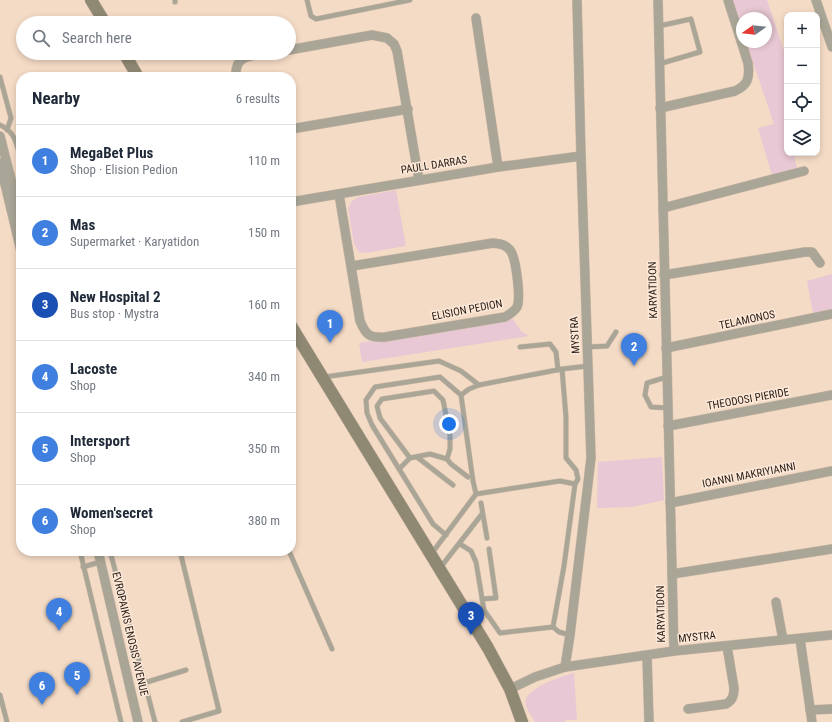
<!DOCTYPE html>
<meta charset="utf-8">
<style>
:root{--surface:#fff;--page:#f2f2f3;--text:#1f2937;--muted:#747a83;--line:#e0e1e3;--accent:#2a629a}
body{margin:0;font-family:"Roboto Condensed",sans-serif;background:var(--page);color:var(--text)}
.controls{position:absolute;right:12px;top:12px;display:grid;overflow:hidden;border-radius:8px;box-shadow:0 2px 6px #0003}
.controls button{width:36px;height:36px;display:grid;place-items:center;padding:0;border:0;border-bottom:1px solid var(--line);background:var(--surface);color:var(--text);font:20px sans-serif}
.compass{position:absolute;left:736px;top:12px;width:36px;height:36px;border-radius:50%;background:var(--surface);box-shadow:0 2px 6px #0003;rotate:256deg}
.you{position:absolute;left:449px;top:424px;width:14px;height:14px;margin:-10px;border:3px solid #fff;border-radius:50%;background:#1a73e8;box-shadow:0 0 0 6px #1a73e833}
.badge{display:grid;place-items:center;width:26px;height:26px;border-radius:50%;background:var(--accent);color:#fff;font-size:13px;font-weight:700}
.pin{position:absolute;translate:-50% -33px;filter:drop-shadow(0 1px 2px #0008)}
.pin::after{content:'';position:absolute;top:21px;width:14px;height:12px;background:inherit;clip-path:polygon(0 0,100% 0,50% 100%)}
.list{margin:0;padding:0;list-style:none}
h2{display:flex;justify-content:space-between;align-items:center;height:52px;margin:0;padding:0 16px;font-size:17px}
h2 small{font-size:13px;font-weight:400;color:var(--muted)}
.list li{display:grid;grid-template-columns:26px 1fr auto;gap:12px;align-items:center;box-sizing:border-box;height:72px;padding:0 16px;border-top:1px solid var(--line)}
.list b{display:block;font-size:15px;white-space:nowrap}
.list p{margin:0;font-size:13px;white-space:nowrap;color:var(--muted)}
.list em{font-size:13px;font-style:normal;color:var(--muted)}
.icon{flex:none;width:22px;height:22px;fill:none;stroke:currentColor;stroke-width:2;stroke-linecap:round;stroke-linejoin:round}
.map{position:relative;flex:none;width:832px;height:722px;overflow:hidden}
.search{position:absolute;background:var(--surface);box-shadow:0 2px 6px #0003;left:16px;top:16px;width:280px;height:44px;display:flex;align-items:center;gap:10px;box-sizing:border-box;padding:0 14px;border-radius:22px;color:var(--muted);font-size:15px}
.panel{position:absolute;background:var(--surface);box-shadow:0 2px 6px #0003;left:16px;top:72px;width:280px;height:484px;border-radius:16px}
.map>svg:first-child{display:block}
</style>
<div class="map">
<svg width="832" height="722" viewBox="0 0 832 722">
<rect width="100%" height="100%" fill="#f4dbc6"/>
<g fill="#e8c8d4">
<polygon points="732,0 767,0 787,60 787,153 808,153 794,157 797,168 772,175 758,128 774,124 746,42 766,42 766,18 742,18 742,30"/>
<polygon points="396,190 406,246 365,253 359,252 354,244 348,208 351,202 358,197"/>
<polygon points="832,274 832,309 813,313 807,281"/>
<polygon points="513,319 521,331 529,336 362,362 359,343"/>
<polygon points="662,457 664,500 632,507 597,508 598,462"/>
<path d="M574,673L577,720H566L564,722H535C532,717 528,711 526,706C521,688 561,677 574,673Z"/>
</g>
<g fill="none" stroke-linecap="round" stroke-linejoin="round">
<g stroke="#cfb9a6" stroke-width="5.5">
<g id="lane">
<polyline points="175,0 175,2"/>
<polyline points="307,0 311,16 316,19 410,0"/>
<polyline points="659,26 691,19 700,52 659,64"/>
<polyline points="0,77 11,118 7,130"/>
<path d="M0,125C15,131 17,145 21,160"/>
<polyline points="520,347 550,344 556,352 558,370"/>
<polyline points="588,347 607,346 616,332"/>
<polyline points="562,369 566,417 566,458 576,470 578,479 575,484"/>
<polyline points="324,377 439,361 461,371 479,385 562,369 588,366"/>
<polyline points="667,377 647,383 645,395 651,407 668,408"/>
<polyline points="461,395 469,389 479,385"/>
<polyline points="417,457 453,485"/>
<polyline points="410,458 380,418 377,406 382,399 434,391 443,400 450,435 450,449 447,459"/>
<polyline points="399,469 410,458 430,454 447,459 451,464 468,477"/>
<polyline points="481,503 487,538"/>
<polyline points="446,535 433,524 372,425 367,413 366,400 375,387 440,377 461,395 473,481 476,494"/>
<polyline points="460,544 471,551 476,562 484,610 500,633 553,627 559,632 570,635"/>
<polyline points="80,551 121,722"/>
<polyline points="110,551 155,722"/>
<polyline points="180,551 219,711 182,722"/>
<polyline points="289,551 332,649"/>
<polyline points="432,553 476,494 560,481 575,484 564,566 553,627"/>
<polyline points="83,567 100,562"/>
<polyline points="440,568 482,514"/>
<polyline points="482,599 496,598 489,549"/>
<polyline points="144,683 186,670"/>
<polyline points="0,695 7,722"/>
</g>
</g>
<g stroke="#cfb9a6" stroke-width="10">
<g id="street">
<polyline points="658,0 674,651"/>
<polyline points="816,0 832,47"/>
<polyline points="476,18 498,167"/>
<polyline points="289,50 372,35 387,38 394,44 397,51 419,180"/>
<path d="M236,77C234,54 252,56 269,53"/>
<path d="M660,108L735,91C748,85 750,78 748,63L728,0"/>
<polyline points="291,129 408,109"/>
<polyline points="0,136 21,219"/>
<polyline points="0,163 21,251"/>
<path d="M339,194L360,321C366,335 369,338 385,337L505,317C510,314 514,312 517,307C521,298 516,257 510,250C505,244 500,244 493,243L352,266"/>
<polyline points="291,202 498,167 581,156"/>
<polyline points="663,208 804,171"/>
<polyline points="664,275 805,252 812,252 820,263"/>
<polyline points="666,348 832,314"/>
<polyline points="668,426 832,395"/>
<polyline points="670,503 832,471"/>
<polyline points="98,551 138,722"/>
<polyline points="672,574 832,549"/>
<polyline points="776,602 783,640"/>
<polyline points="800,639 812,722"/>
<polyline points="647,656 649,722"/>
<polyline points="565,667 570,635 591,458 581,156 577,0"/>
<polyline points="510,689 535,677 565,667 674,651 832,635"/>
<path d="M688,709L726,704C733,700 734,695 734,688L727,646"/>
<polyline points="810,710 832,709"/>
</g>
</g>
<g stroke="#cfb9a6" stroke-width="13">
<g id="secondary">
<polyline points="91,0 105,23"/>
<polyline points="124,53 138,77"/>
<polyline points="291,326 488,648 510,689 522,722"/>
</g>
</g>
<use href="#lane" stroke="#aaa697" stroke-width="4.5"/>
<use href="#street" stroke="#aaa697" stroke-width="9"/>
<use href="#secondary" stroke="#8f8973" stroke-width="12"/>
</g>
<g text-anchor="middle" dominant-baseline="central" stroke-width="3" stroke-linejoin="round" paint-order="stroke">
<g font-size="11" fill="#251c15" stroke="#fee9d9">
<text transform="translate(434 165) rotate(-9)">PAULL DARRAS</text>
<text transform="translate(653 290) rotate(-91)">KARYATIDON</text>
<text transform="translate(467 310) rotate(-11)">ELISION PEDION</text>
<text transform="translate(747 320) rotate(-12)">TELAMONOS</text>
<text transform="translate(575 335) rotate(-93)">MYSTRA</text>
<text transform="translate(748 399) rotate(-10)">THEODOSI PIERIDE</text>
<text transform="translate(749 475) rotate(-11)">IOANNI MAKRIYIANNI</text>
<text transform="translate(661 614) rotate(-91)">KARYATIDON</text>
<text transform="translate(130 634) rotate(77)">EVROPAIKIS ENOSIS AVENUE</text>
<text transform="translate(697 637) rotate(-6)">MYSTRA</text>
</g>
</g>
</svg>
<div class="controls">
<button>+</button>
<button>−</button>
<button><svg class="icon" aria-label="locate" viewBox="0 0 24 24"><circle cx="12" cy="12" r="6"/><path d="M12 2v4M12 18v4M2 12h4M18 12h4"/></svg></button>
<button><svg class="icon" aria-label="layers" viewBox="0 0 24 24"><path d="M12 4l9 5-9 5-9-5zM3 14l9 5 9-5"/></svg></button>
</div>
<svg class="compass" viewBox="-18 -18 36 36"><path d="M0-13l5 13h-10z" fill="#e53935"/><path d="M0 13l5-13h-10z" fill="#747a83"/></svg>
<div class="you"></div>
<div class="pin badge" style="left:330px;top:343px;background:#3f7fe0">1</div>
<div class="pin badge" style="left:634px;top:366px;background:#3f7fe0">2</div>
<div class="pin badge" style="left:471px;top:635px;background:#1a4fb4">3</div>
<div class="pin badge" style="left:59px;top:631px;background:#3f7fe0">4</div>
<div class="pin badge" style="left:77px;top:695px;background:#3f7fe0">5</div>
<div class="pin badge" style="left:42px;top:705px;background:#3f7fe0">6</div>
<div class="search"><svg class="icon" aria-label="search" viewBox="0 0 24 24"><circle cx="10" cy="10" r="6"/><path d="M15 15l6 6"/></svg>Search here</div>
<section class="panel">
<h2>Nearby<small>6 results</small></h2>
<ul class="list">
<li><span class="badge" style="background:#3f7fe0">1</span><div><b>MegaBet Plus</b><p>Shop · Elision Pedion</p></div><em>110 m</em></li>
<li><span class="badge" style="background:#3f7fe0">2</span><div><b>Mas</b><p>Supermarket · Karyatidon</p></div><em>150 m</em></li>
<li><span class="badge" style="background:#1a4fb4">3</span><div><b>New Hospital 2</b><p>Bus stop · Mystra</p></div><em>160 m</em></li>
<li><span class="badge" style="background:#3f7fe0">4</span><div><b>Lacoste</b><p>Shop</p></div><em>340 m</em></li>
<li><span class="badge" style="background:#3f7fe0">5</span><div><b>Intersport</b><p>Shop</p></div><em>350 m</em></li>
<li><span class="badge" style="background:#3f7fe0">6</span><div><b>Women'secret</b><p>Shop</p></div><em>380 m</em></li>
</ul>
</section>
</div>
